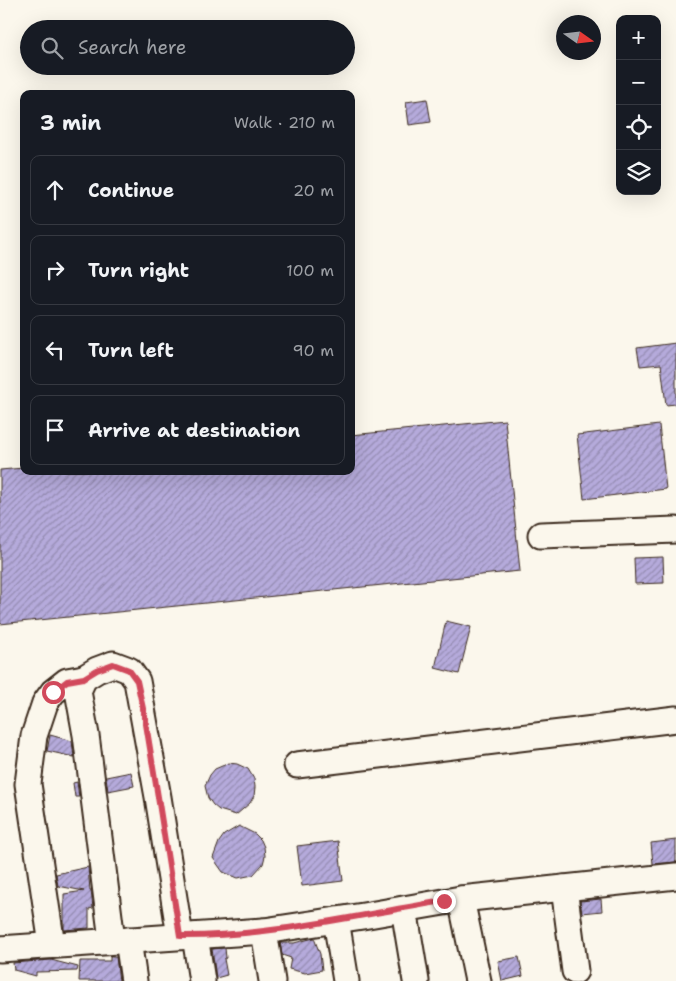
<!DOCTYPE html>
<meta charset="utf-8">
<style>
:root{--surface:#171b24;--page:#242831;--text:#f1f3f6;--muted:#9ea1a6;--line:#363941}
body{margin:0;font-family:"Shantell Sans",sans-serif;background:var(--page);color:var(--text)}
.controls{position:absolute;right:15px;top:15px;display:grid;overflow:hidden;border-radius:10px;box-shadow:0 5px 20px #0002}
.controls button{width:45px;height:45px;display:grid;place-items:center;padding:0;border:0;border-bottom:1px solid var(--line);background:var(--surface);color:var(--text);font:25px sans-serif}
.compass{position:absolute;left:556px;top:15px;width:45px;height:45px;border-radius:50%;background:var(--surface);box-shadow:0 5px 20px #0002;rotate:104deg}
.stop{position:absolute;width:15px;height:15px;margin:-11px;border:4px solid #d1495b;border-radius:50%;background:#fff}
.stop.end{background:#d1495b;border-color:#fff;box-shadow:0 1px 5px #0008}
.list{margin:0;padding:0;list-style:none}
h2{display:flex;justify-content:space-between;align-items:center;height:65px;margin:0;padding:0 20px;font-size:21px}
h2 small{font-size:16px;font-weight:400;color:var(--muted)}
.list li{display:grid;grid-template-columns:32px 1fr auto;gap:15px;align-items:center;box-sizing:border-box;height:70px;margin:0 10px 10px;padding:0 10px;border:1px solid var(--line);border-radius:10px}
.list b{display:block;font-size:19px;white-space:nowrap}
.list em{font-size:16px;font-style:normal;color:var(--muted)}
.icon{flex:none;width:28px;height:28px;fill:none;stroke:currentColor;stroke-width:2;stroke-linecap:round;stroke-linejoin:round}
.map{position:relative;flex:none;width:676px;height:981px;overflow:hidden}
.search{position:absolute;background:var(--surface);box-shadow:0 5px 20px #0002;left:20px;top:20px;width:335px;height:55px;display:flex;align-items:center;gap:12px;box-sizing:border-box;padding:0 18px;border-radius:28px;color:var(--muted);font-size:19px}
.panel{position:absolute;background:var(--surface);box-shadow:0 5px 20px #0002;left:20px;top:90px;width:335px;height:385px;border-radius:10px}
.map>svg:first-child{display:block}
</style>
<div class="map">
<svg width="676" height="981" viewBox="0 0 676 981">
<defs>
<pattern id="building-hatch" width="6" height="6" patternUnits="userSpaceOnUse" patternTransform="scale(1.25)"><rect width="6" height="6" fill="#b5aadb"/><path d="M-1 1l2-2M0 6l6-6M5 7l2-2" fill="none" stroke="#948bb1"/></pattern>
</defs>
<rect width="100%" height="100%" fill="#fbf7ec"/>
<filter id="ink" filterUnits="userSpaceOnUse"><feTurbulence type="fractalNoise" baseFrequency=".02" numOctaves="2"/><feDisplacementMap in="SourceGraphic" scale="10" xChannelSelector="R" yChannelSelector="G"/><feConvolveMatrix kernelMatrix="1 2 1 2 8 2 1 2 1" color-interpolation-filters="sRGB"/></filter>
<g filter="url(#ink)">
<g fill="url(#building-hatch)" stroke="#3b2a1e">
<polygon points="427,99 431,122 409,125 406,102"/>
<polygon points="676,343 676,404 666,405 661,364 640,366 637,348"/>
<polygon points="505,420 520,571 0,624 0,470 24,468 24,471 351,471 351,435"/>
<polygon points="659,425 666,489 584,499 577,435"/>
<polygon points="663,557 664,583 635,584 634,558"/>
<polygon points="446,621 471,627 459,674 435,668"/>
<polygon points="50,735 72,741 74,757 47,751"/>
<polygon points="229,763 237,764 248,769 254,779 255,787 254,796 250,803 236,815 219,810 213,805 208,798 205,786 210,775 215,769"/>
<polygon points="131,772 134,786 108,791 106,777"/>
<polygon points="77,782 79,797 75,797 73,783"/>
<polygon points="239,826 255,834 261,840 264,847 265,856 263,864 253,875 238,878 223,872 213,858 219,842 224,835"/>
<polygon points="676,840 676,862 653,864 651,843"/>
<polygon points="338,841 343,881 302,886 297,846"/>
<polygon points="88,867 90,890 91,890 93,908 89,909 89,928 64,930 64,894 84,891 58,886 56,874"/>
<polygon points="601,899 602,911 582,913 580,901"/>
<polygon points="314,938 320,954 322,970 305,973 289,969 291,958 282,955 280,943 294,943"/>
<polygon points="225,948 226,958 224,959 227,975 216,978 212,949"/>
<polygon points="110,957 116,957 119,981 79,981 80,961 110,961"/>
<polygon points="519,957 523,976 502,981 498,961"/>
<polygon points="51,960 78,967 77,971 36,972 36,976 14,970 13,963"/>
</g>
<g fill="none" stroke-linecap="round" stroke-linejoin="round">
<g stroke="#3b2a1e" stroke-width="29">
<g id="minor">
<polyline points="541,535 676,530"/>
<polyline points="297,765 676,719"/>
<polyline points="564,888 575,971"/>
<polyline points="461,899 478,981"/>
<polyline points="404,909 416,981"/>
<polyline points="336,920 346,981"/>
<polyline points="264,931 272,981"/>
<polyline points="195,936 202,981"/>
<polyline points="112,940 86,735 78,691 84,678 97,670 113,664 129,670 137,681 158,797 180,936"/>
<polyline points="128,940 134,981"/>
<polyline points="52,945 28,784 34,736 45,703 53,692 67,681 84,678"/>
<polyline points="0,949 264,931 363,916 461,899 676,876"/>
</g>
</g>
<use href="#minor" stroke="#fbf7ec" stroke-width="25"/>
</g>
</g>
<g fill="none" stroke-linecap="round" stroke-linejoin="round" filter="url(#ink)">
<path stroke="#d1495b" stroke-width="6" d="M53,692L67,681L84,678L97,670L113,664L129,670L137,681L145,718L158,797L180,936C269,937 357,915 444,901"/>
</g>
</svg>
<div class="controls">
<button>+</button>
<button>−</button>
<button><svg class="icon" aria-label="locate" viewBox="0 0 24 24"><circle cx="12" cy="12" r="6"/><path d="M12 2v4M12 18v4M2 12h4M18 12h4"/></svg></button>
<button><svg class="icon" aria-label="layers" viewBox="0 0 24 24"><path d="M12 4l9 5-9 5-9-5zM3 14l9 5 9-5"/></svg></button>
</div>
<svg class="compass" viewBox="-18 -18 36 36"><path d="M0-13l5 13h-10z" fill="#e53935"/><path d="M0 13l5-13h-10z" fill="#9ea1a6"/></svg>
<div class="stop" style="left:53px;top:692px"></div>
<div class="stop end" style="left:444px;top:901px"></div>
<div class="search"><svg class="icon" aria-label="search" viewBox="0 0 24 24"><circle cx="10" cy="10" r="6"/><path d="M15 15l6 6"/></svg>Search here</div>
<section class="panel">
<h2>3 min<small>Walk · 210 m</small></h2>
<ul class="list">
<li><svg class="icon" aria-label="ahead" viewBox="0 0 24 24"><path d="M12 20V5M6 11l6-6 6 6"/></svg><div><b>Continue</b></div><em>20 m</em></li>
<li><svg class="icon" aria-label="right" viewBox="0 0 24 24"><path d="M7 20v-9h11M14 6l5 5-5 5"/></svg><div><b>Turn right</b></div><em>100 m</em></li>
<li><svg class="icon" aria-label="left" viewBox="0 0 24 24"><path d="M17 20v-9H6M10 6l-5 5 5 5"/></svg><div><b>Turn left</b></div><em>90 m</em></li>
<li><svg class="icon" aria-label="arrive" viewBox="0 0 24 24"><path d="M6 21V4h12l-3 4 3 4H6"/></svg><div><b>Arrive at destination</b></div></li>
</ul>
</section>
</div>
